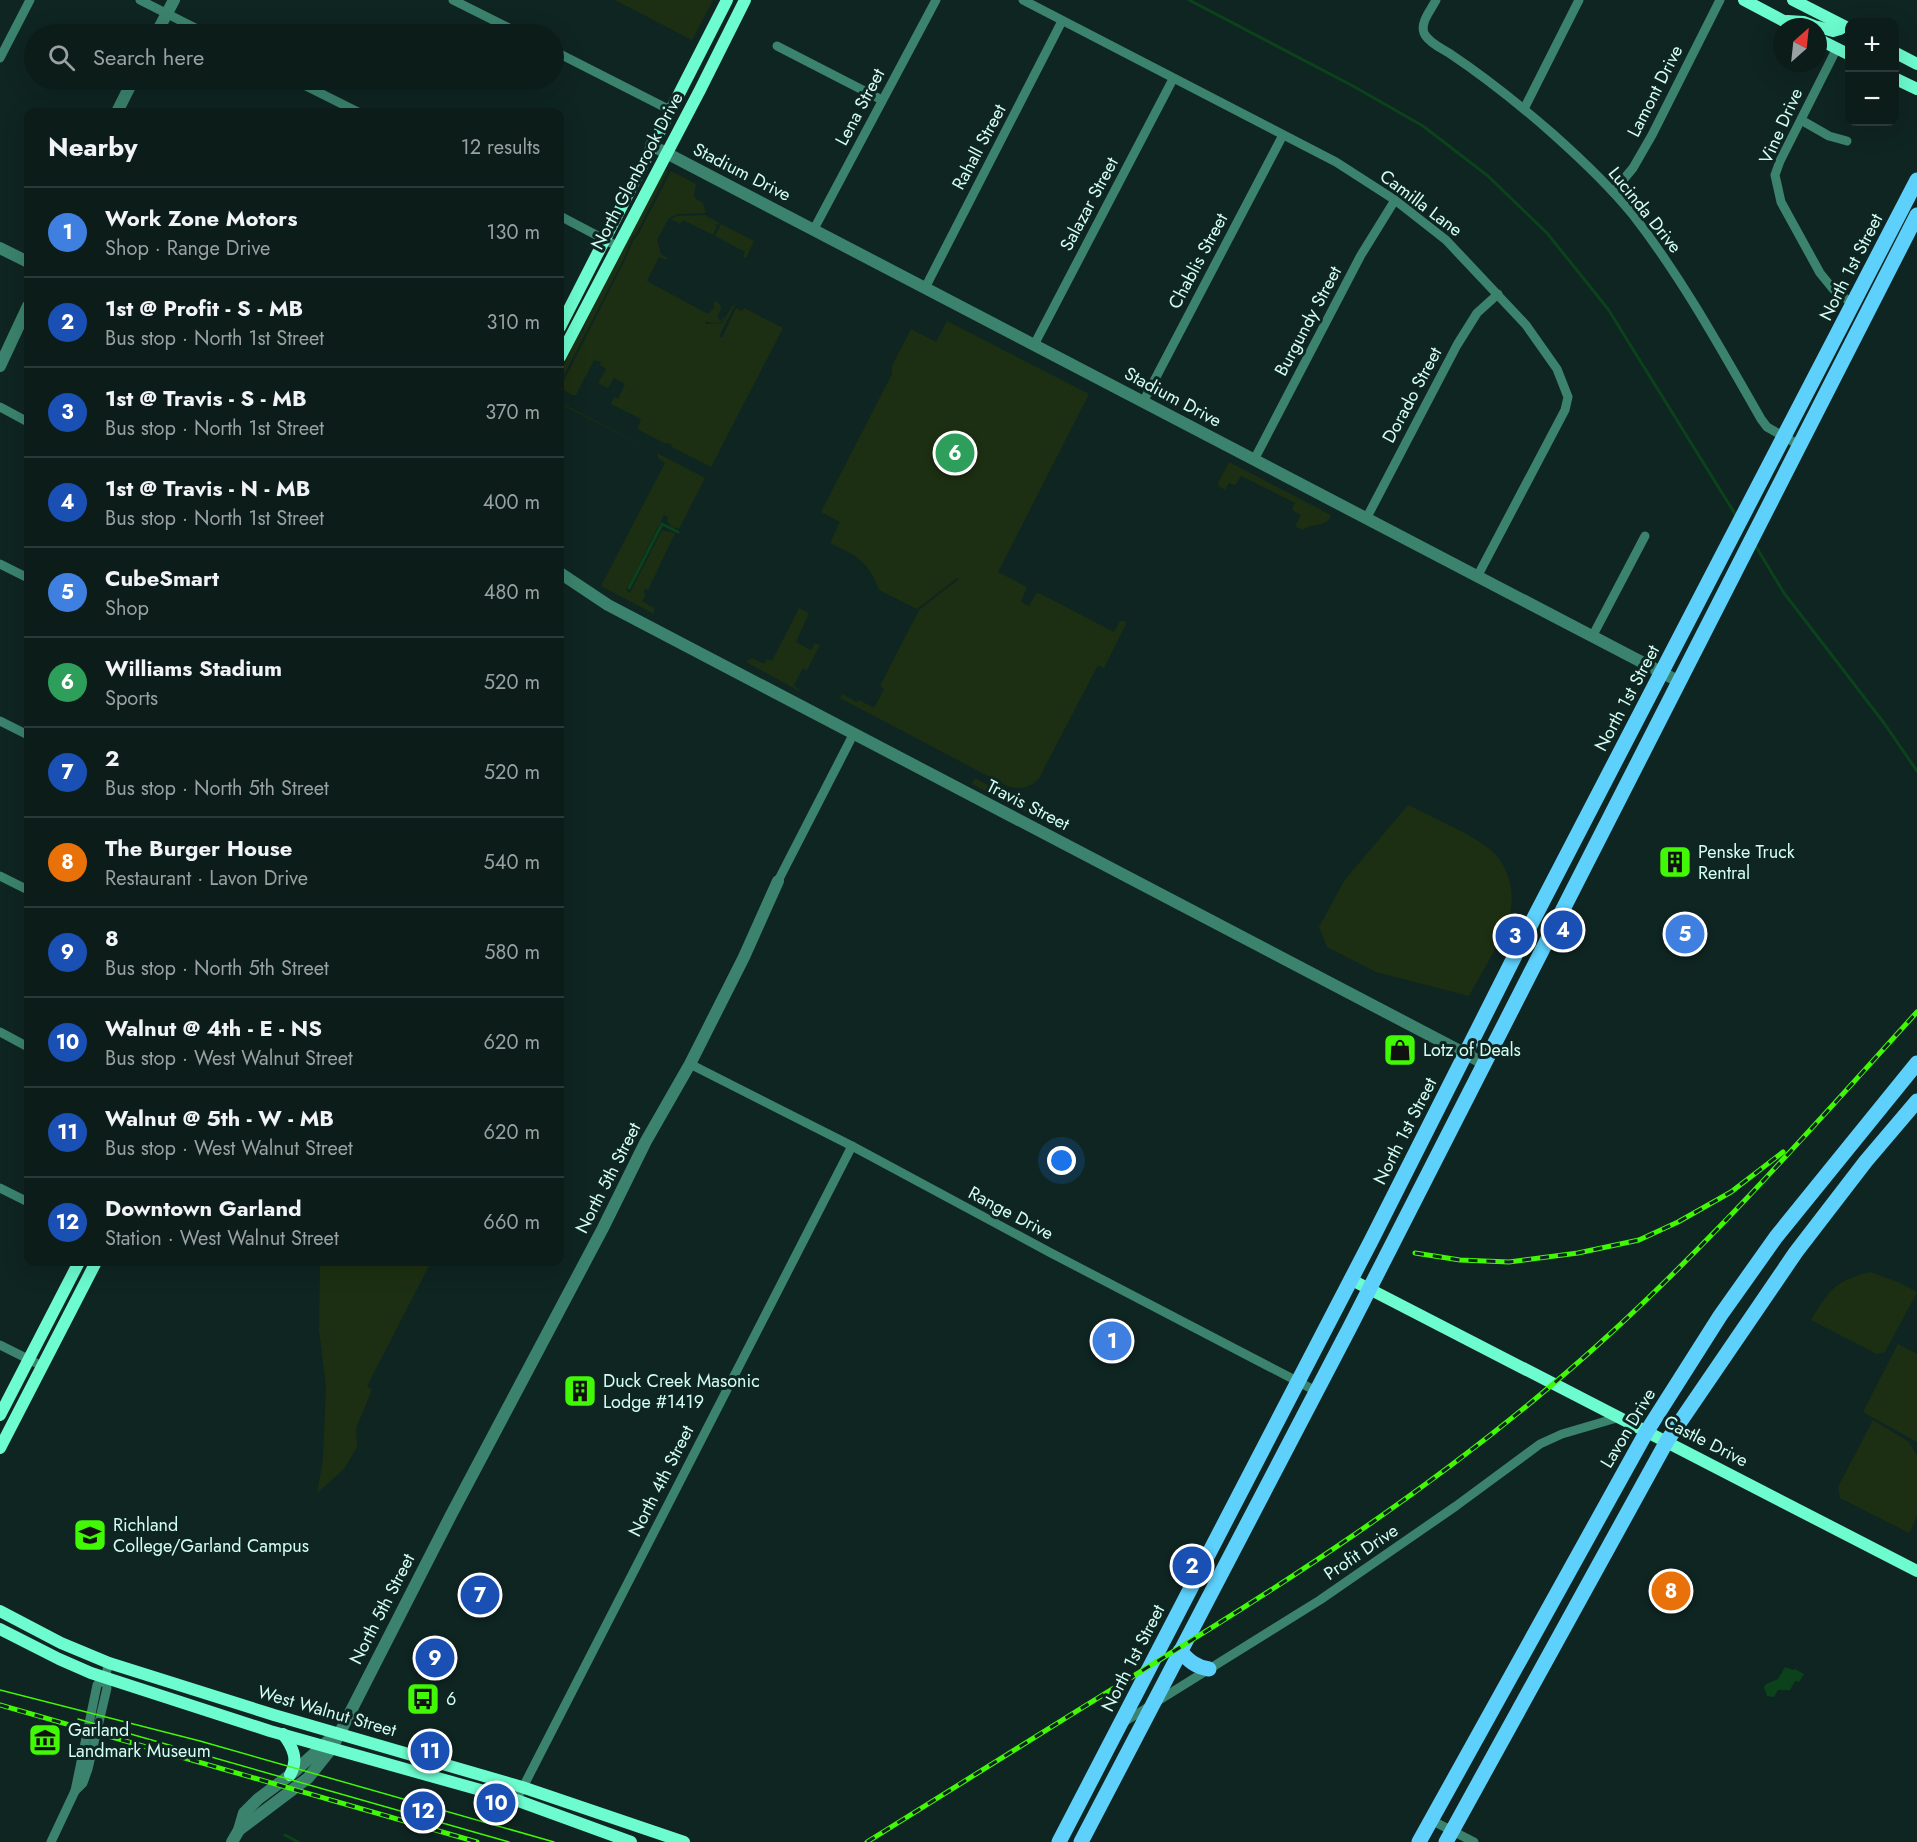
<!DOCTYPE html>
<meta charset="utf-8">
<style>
:root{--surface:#0b1c19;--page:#192926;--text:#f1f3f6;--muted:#9aa1a2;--line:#2b3a38;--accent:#7c3aed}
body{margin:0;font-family:Jost,sans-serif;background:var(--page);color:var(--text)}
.controls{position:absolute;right:18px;top:18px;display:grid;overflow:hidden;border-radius:12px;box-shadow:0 6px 24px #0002}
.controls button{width:54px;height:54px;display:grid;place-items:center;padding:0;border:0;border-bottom:2px solid var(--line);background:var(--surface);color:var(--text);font:30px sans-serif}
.compass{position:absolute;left:1773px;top:18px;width:54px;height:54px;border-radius:50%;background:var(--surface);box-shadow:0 6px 24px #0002;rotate:27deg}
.you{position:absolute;left:1062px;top:1161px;width:21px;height:21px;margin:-15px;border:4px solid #fff;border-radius:50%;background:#1a73e8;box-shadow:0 0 0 9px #1a73e833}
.badge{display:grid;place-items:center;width:39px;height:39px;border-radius:50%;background:var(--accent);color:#fff;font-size:20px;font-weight:700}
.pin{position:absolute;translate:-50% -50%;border:3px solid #fff;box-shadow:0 2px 6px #0006}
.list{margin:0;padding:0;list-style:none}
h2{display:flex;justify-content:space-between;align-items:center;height:78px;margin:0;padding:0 24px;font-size:26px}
h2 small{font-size:20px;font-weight:400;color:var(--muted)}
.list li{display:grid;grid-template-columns:39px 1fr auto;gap:18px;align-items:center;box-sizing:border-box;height:90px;padding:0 24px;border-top:2px solid var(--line)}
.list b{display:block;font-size:22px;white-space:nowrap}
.list p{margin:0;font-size:20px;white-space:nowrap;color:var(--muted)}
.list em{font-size:20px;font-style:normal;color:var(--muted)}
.icon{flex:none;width:33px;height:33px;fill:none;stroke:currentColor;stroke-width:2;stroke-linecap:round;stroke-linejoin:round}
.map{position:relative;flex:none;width:1917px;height:1842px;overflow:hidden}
.search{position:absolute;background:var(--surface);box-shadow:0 6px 24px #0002;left:24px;top:24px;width:540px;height:66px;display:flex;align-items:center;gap:15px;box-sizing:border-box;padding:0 21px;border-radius:33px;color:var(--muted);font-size:22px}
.panel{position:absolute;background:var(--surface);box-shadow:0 6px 24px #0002;left:24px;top:108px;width:540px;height:1158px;border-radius:12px}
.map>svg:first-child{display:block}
</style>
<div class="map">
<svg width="1917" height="1842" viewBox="0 0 1917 1842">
<rect width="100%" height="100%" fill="#0f2521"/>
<g fill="#1d2f12">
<polygon points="615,0 713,0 692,40"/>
<polygon points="667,170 668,171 636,234 632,237 624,258 560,383 562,369 578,336 583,331 585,324 663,172"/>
<path d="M671,171L696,184L694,195L696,199L703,203L706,213L678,214L669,218L657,240L661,254L668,258L667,260L659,257L647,281L708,314L715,307L713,306L715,301L720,304L721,309L717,317L721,321L724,316V319C719,325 712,323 705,321L706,324L722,323L732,306L735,305L719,336L722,338L736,308L742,311L744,308L783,328L711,467L672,447V445L668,443L666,444L639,430L638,427L641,419L611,404L614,397L618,399L625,384L614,378L608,388L598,383L606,369L600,365L601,362L594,360L576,395H572L560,388L626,258L634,239L638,235Z"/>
<polygon points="705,215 719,223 718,225 714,224 717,227 713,235 683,220 680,224 671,219 677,216"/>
<polygon points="721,224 754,241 746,258 743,257 745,252 715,236"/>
<path d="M947,321L1089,394L998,572L1027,587L1021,602L1029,606L1036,594L1039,593L1114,632L1120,621H1125L1126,624L1104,668L1098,665L1039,778C1030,788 1020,790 1007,786L840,698L842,694L857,702L859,700L874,708L884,689L880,686L919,610L959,579L957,578L917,609L879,590C867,559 858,557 830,543L840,522L821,512L892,374V366L911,329L936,342Z"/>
<polygon points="565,405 705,478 679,529 672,527 667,521 668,517 664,515 626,590 630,593 662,530 675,533 648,590 645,589 643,592 646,595 642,601 654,608 654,614 601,586 665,463 658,458 657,453 564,406"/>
<path d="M1229,462L1331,515C1328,528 1309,523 1303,530L1295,526L1301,515L1292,510L1295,503L1241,476L1235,485L1229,483L1225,490L1219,486L1218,483Z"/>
<polygon points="799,608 809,613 796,642 811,650 815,643 820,645 807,670 803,668 794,685 803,693 746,662 752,658 764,664 767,659 772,661"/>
<path d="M975,778L1011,798L1013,801L1041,813C1039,817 1034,819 1030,817V814L972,784Z"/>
<path d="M1408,805C1431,817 1474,835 1492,851C1511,869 1517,900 1507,923C1497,948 1482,972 1469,996L1376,972L1327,947L1319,927L1344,881Z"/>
<polygon points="320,1262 431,1262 367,1386 372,1390 356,1428 357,1447 344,1469 317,1493 323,1459 326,1386 319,1330"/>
<path d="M1870,1272L1898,1282L1917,1292L1885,1352L1877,1354L1811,1320C1829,1290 1835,1281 1870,1272Z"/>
<polygon points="1898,1344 1917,1354 1917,1442 1863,1412"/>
<polygon points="1873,1420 1909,1442 1917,1456 1917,1516 1909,1533 1840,1498 1838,1487"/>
</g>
<polygon fill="#0b421b" points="1785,1667 1793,1670 1795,1669 1804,1674 1799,1682 1795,1681 1790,1690 1778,1690 1774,1697 1767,1696 1764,1687 1766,1684 1778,1679"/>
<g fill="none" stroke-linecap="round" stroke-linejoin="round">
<g stroke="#0b421b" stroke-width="3">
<polyline points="1189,0 1353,86 1423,126 1488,176 1547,233 1608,309 1737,517"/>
<polyline points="1755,545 1784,593 1884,723 1917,771"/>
<polyline points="629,588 662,524 678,532"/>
<polyline points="285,1835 298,1842"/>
</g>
<g stroke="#3b836c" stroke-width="9">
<polyline points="140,0 207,34"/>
<polyline points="453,0 521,34"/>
<polyline points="1023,0 1336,162 1395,200 1446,240 1526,325 1557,369 1568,397 1565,410 1477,577"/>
<path d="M1436,0C1431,10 1420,22 1424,33C1428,42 1441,48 1449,53C1485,77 1520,105 1553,134C1581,159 1609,185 1633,215C1682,278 1721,349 1761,419L1767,427L1799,445"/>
<polyline points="777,46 882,100"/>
<polyline points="1837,48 1780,161 1775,175 1781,202 1820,273 1833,289 1854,305"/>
<polyline points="554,51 670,110"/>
<polyline points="0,58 30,0"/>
<polyline points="294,80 358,112"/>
<polyline points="1524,109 1579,0"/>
<polyline points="1801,120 1829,136 1847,141"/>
<polyline points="1613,192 1633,168 1652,135 1720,0"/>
<polyline points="560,216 617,246"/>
<polyline points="814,229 936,0"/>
<polyline points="925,288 1062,21"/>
<polyline points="1034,345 1173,79"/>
<polyline points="1143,402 1283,135"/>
<polyline points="0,407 28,422"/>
<polyline points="1254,460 1361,255 1395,200"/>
<polyline points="1366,519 1457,345 1477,313 1498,294"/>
<polyline points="0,564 28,578"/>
<polyline points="1592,637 1645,536"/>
<polyline points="0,721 28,735"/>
<polyline points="0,876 28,890"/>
<polyline points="778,881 854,733"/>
<polyline points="0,1032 28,1047"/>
<polyline points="690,1064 852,1146 1051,1253 1316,1391"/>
<polyline points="0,1188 28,1202"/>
<polyline points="0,1345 42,1366"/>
<polyline points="1124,1722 1320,1600 1456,1506 1540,1444 1562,1434 1620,1417"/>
<polyline points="75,1791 83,1783 88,1769 107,1688 105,1677 109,1663"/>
<polyline points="520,1793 852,1146"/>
<polyline points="1431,1820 1474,1842"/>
<polyline points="51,1842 75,1791 97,1685 105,1677"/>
</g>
<g stroke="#3b836c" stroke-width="12">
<polyline points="156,34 174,0"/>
<polyline points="117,112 133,80"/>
<polyline points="651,145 1678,681"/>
<polyline points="0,248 28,262"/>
<polyline points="0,366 28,306"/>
<polyline points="560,573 608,605 1483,1063"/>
<polyline points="239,1830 308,1778 332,1748 451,1515 603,1228 646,1141 690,1064 744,957 778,881"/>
<polyline points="232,1842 239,1830 244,1813 258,1799 294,1772 328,1741"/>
</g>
<g stroke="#6cfcce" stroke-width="12">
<polyline points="1744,0 1795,27"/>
<polyline points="1793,0 1850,29"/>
<polyline points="1787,21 1804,22 1817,27"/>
<polyline points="1818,27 1833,31 1840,29 1843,26"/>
<polyline points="1818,39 1850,55"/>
<polyline points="1894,52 1917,64"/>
<polyline points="1894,78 1917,89"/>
<polyline points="560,327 727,0"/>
<polyline points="560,357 700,90 745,0"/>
<polyline points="1350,1279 1917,1571"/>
<polyline points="0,1415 79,1262"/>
<polyline points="0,1448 96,1262"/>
<polyline points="0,1611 61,1643 109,1663 274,1715 522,1787 684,1842"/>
<polyline points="0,1629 59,1659 91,1673 270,1731 516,1800 631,1842"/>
<path d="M283,1734C293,1747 299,1760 290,1775"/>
</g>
<g stroke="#5dd0fc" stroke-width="15">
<path d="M1180,1651C1189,1661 1196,1667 1209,1669"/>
<polyline points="1059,1842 1371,1241 1532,922 1917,180"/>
<polyline points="1081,1842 1350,1327 1917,215"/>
<polyline points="1419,1842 1647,1431 1720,1316 1776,1237 1917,1063"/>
<polyline points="1446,1842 1667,1441 1796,1252 1866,1161 1917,1101"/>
</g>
<g stroke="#41f905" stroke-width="1.5">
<polyline points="0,1690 200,1741 554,1842"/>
<polyline points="78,1719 509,1842"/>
</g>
<g stroke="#41f905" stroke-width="5">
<g id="rail">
<polyline points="1415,1253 1460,1260 1509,1262 1578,1253 1639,1240 1678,1222 1731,1192 1783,1152"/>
<polyline points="0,1705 477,1842"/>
<path d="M867,1842C960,1784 1054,1725 1148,1667C1289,1581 1427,1491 1553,1384C1686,1272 1801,1140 1917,1012"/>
</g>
</g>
<use href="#rail" stroke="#0f2521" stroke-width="3" stroke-dasharray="9" stroke-linecap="butt"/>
</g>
<defs>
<g id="building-square" transform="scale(1.725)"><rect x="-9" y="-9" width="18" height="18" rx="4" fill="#41f905" stroke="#0f2521"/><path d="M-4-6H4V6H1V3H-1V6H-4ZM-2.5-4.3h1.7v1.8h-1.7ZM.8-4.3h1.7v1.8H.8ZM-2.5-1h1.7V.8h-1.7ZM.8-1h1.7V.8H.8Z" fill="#111"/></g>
<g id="shop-square" transform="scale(1.725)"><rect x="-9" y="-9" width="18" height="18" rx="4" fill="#41f905" stroke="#0f2521"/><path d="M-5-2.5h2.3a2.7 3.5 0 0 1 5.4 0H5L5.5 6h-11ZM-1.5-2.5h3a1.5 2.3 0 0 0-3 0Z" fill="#111"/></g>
<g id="university-square" transform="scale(1.725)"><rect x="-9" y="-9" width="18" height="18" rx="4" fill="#41f905" stroke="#0f2521"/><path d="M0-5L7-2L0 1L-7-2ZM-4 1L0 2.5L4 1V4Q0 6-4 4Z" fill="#111"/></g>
<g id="bus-square" transform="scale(1.725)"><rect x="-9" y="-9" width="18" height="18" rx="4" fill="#41f905" stroke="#0f2521"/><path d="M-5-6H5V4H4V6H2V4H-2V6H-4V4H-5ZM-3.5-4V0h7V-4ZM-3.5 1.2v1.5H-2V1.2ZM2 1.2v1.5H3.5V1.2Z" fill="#111"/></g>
<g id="museum-square" transform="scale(1.725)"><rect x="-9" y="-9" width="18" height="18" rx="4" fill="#41f905" stroke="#0f2521"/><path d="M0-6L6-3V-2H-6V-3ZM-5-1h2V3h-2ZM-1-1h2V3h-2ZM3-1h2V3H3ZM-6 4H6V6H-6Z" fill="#111"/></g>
</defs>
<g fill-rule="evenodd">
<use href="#building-square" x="1675" y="862"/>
<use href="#shop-square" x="1400" y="1050"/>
<use href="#building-square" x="580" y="1391"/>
<use href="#university-square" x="90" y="1535"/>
<use href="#bus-square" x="423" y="1699"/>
<use href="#museum-square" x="45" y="1740"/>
</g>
<g text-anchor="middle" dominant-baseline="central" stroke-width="6" stroke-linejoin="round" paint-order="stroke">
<g font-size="18" fill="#d3fef4" stroke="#0f2521">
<text transform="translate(1655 91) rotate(-63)">Lamont Drive</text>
<text transform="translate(860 107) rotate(-62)">Lena Street</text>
<text transform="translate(1781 126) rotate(-66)">Vine Drive</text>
<text transform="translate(979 147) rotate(-62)">Rahall Street</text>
<text transform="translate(637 171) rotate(-62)">North Glenbrook Drive</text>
<text transform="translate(742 172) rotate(27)">Stadium Drive</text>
<text transform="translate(1421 203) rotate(37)">Camilla Lane</text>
<text transform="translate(1089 204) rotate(-62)">Salazar Street</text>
<text transform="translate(1645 210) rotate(51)">Lucinda Drive</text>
<text transform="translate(1198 261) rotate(-62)">Chablis Street</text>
<text transform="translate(1851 267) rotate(-63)">North 1st Street</text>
<text transform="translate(1308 321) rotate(-62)">Burgundy Street</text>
<text transform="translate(1412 395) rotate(-62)">Dorado Street</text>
<text transform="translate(1173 397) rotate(28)">Stadium Drive</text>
<text transform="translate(1627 698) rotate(-62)">North 1st Street</text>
<text transform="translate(1028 805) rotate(27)">Travis Street</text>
<text transform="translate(1405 1131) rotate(-63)">North 1st Street</text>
<text transform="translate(608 1178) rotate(-63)">North 5th Street</text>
<text transform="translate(1011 1213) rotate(28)">Range Drive</text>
<text transform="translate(1628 1428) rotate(-59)">Lavon Drive</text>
<text transform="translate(1706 1441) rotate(27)">Castle Drive</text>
<text transform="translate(661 1481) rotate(-63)">North 4th Street</text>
<text transform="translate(1361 1552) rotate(-34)">Profit Drive</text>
<text transform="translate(382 1609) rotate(-63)">North 5th Street</text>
<text transform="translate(1133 1658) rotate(-63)">North 1st Street</text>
<text transform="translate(327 1711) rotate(16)">West Walnut Street</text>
</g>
<g font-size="18" fill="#d3fef4" stroke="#0f2521" text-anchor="start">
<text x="1698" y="852">Penske Truck<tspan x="1698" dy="21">Rentral</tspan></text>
<text x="1423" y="1050">Lotz of Deals</text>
<text x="603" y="1381">Duck Creek Masonic<tspan x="603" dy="21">Lodge #1419</tspan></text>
<text x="113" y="1525">Richland<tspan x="113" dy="21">College/Garland Campus</tspan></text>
<text x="446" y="1699">6</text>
<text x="68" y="1730">Garland<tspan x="68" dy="21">Landmark Museum</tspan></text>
</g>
</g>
</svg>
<div class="controls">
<button>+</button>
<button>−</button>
</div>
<svg class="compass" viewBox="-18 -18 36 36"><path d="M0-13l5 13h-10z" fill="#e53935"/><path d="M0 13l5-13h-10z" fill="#9aa1a2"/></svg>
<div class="you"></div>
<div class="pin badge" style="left:1112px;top:1341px;background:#3f7fe0">1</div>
<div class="pin badge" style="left:1192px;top:1566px;background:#1a4fb4">2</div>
<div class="pin badge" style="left:1515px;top:936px;background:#1a4fb4">3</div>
<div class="pin badge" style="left:1563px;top:930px;background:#1a4fb4">4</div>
<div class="pin badge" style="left:1685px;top:934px;background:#3f7fe0">5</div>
<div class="pin badge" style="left:955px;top:453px;background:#2e9e5b">6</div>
<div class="pin badge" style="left:480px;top:1595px;background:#1a4fb4">7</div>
<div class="pin badge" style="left:1671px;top:1591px;background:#e8710a">8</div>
<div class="pin badge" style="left:435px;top:1658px;background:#1a4fb4">9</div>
<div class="pin badge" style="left:496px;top:1803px;background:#1a4fb4">10</div>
<div class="pin badge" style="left:430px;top:1751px;background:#1a4fb4">11</div>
<div class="pin badge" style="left:423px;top:1811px;background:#1a4fb4">12</div>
<div class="search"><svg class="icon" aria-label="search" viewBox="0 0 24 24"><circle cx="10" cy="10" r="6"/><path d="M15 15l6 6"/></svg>Search here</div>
<section class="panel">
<h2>Nearby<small>12 results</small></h2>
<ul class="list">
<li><span class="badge" style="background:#3f7fe0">1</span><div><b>Work Zone Motors</b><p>Shop · Range Drive</p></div><em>130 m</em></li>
<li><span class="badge" style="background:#1a4fb4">2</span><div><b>1st @ Profit - S - MB</b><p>Bus stop · North 1st Street</p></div><em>310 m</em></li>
<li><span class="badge" style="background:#1a4fb4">3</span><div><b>1st @ Travis - S - MB</b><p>Bus stop · North 1st Street</p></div><em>370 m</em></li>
<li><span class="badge" style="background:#1a4fb4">4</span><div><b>1st @ Travis - N - MB</b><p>Bus stop · North 1st Street</p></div><em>400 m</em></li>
<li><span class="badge" style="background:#3f7fe0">5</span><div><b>CubeSmart</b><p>Shop</p></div><em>480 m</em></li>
<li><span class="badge" style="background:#2e9e5b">6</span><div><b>Williams Stadium</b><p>Sports</p></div><em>520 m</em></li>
<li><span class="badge" style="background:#1a4fb4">7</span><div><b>2</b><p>Bus stop · North 5th Street</p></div><em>520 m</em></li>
<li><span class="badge" style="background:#e8710a">8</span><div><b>The Burger House</b><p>Restaurant · Lavon Drive</p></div><em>540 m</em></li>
<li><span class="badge" style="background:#1a4fb4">9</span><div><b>8</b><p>Bus stop · North 5th Street</p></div><em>580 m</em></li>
<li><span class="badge" style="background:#1a4fb4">10</span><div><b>Walnut @ 4th - E - NS</b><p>Bus stop · West Walnut Street</p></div><em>620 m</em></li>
<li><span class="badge" style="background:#1a4fb4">11</span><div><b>Walnut @ 5th - W - MB</b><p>Bus stop · West Walnut Street</p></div><em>620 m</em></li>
<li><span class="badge" style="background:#1a4fb4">12</span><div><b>Downtown Garland</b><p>Station · West Walnut Street</p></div><em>660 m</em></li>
</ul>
</section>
</div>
